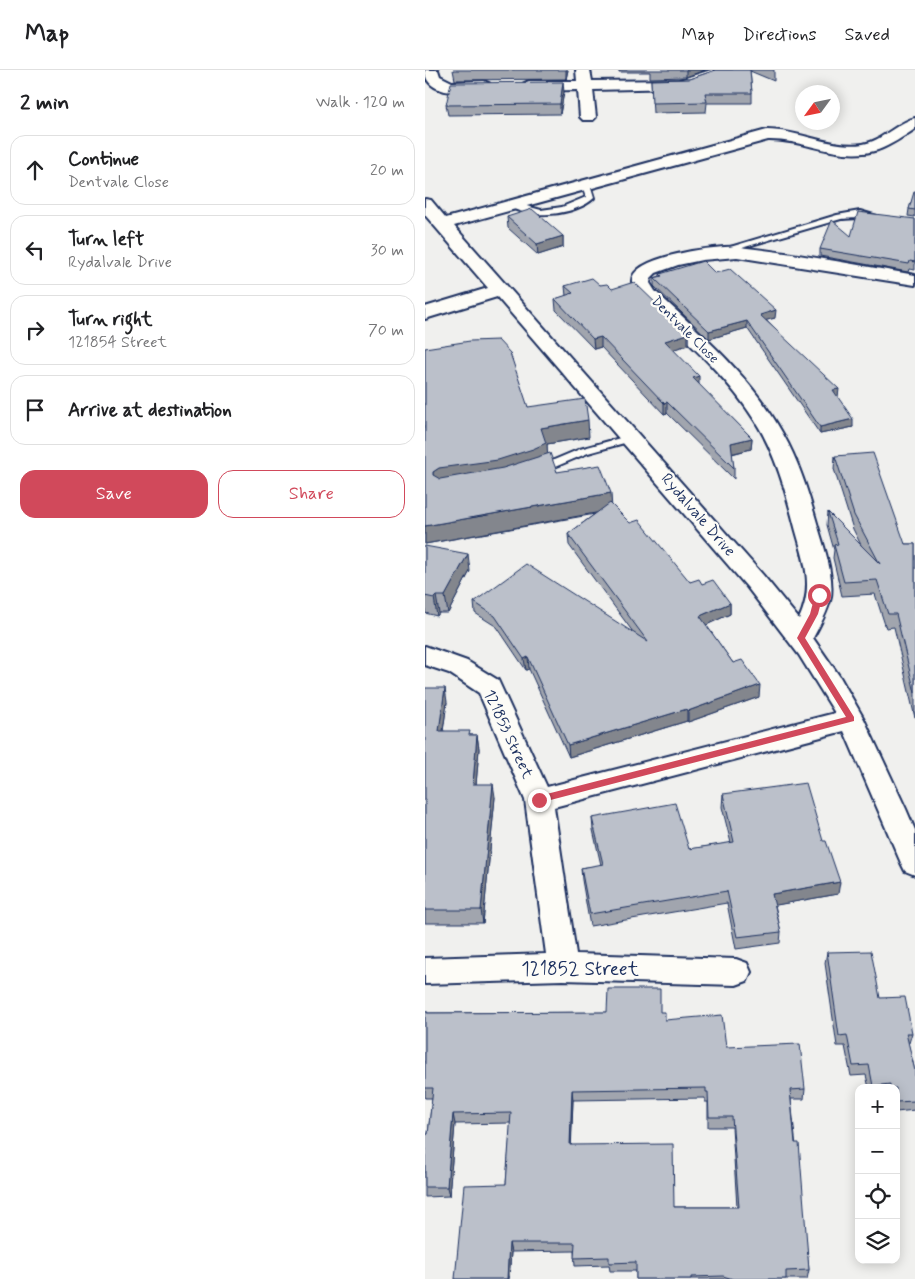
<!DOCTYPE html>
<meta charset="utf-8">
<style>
:root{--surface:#fff;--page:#f6f6f6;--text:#202124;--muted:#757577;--line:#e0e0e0;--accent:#d1495b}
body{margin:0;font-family:Mynerve,sans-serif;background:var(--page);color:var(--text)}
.controls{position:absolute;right:15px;bottom:15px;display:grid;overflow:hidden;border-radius:10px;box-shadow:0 2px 12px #0003}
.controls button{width:45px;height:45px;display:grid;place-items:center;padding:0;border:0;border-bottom:1px solid var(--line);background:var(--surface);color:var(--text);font:25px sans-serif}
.compass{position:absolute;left:370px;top:15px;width:45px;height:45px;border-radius:50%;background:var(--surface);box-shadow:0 2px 12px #0003;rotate:237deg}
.stop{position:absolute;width:15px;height:15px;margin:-11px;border:4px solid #d1495b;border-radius:50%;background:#fff}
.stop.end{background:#d1495b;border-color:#fff;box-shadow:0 1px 5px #0008}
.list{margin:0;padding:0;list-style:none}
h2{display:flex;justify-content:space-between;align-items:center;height:65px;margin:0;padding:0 20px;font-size:21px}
h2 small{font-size:16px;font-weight:400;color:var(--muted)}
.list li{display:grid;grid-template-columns:32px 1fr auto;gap:15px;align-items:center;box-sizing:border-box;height:70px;margin:0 10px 10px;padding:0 10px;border:1px solid var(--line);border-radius:15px}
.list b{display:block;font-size:19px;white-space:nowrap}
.list p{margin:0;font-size:16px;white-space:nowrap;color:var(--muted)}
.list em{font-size:16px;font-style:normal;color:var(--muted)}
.actions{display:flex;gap:10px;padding:15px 20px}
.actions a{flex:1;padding:11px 0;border:1px solid var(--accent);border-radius:15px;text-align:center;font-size:18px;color:var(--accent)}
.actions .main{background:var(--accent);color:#fff}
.icon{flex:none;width:28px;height:28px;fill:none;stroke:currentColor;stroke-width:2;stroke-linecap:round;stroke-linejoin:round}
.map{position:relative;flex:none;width:490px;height:1209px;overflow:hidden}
header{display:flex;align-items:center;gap:30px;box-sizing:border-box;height:70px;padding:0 25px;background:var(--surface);border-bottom:1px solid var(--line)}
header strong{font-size:24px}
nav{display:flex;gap:28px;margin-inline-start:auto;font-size:18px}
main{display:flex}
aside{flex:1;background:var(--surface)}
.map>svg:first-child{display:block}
</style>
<header>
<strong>Map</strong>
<nav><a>Map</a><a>Directions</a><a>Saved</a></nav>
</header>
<main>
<aside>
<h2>2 min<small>Walk · 120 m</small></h2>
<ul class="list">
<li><svg class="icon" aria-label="ahead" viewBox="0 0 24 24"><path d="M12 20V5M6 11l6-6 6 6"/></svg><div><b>Continue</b><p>Dentvale Close</p></div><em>20 m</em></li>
<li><svg class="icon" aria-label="left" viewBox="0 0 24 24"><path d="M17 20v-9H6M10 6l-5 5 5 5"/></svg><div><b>Turn left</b><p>Rydalvale Drive</p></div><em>30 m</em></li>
<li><svg class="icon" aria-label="right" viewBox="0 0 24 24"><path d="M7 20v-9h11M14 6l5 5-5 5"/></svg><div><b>Turn right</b><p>121854 Street</p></div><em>70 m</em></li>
<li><svg class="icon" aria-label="arrive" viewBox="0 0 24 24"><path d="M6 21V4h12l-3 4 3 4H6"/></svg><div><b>Arrive at destination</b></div></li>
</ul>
<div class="actions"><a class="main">Save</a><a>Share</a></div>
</aside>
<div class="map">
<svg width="490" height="1209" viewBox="0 0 490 1209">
<rect width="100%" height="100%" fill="#f0f0ee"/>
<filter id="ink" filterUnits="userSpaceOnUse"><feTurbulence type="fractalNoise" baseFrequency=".02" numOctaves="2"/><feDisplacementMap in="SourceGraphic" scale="10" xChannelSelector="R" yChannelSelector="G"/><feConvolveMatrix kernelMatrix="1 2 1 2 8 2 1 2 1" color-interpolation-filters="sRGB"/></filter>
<g filter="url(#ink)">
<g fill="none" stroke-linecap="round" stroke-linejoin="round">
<g stroke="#1b2f5e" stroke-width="4">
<g id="lane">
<path d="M161,112L165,115L169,128C152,145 102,151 83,135L87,132L116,140L137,137L161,127L157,115Z"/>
<path d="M435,141L452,146C449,148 424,148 416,149L299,183H293L292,181L412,145Z"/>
<polygon points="206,365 210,366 211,368 210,370 163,383 118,402 114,403 109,400 110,398 155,379"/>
</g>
</g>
<g stroke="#1b2f5e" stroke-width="4">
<g id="street">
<path d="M0,0H13L15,6L27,12L59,11L64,13L67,16L64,19C46,24 0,28 0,0Z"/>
<polygon points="151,0 165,0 167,11 254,10 286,0 306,0 304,3 282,12 254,18 168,20 171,47 168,50 158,50 155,47 153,20 104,21 99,19 96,16 99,13 104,11 152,11"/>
<path d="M490,48V59C478,67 466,75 453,80C415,92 380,69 343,70L29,156L338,505L374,549C389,517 380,493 371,461C361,423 351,384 330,351C301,304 256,266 216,228C213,224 207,217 207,212C204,186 295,175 313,177C371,183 432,195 490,205V215L312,187L277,190L253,195L231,203L226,208L225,213L230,221C276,264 327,307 358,364C374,392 383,422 392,453C398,475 409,502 406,527C403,541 395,555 388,568L415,607L439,649L481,739L490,760V805L480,801L476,793L419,661L129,737L151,884L311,889L322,893L326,902L322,911L311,915L138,910L0,914V888L121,884L100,730L54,623L24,603L0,595V576L42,591L73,610L122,717L410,643L374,585L322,517L72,227L0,249V237L63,218L0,145V129L6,130L21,148L342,60C374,60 407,79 438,74C457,71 471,53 490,48Z"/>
</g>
</g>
<use href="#lane" fill="#fdfcf7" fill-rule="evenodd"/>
<use href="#street" fill="#fdfcf7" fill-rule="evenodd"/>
</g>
<g fill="#a1a5ae" stroke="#1b2f5e" fill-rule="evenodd">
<polygon points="28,0 143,0 141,9 30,10"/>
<polygon points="194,0 280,0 261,7 225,8 225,2 194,2"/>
<polygon points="291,0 349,0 349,11 325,1 327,23 327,33 282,33 281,42 228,43 226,10 264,9"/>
<polygon points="139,22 135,44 23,45 21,35"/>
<polygon points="490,122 490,147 483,146 484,139"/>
<polygon points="82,147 138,166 138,177 113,185 83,158"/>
<polygon points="490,149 490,200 484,199 483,202 395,186 395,179 426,166"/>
<polygon points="290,203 350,248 341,250 413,327 412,327 428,357 395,364 322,258 284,269 229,216 229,208 235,206 235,204"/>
<polygon points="175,215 187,219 263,264 263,275 248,279 274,315 327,368 326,379 307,384 309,398 309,409 242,343 239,344 176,277 169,279 131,240 130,229 141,226 140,216"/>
<polygon points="0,278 103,337 164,367 122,374 122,384 132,402 187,435 205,453 265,512 277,514 305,533 305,544 281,555 308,593 334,627 263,652 262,651 144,687 104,599 101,600 72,557 50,543 49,532 208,562 144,475 143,464 170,444 0,474"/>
<polygon points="410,386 480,474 490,474 490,648 469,557 461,558 450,524 417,526 408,488 409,480 402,455 403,442 436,475 428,459 409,399"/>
<polygon points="0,476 45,501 23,543 14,543 12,546 0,543"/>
<polygon points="0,618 22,632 18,661 45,665 52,665 54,679 51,714 70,727 58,853 0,853"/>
<polygon points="298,724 413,824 350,835 356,862 355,873 311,879 302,833 165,856 157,810 156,798 176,795 168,760 167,748 264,779 306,773 297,737"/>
<polygon points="402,882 455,928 487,963 484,973 483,973 490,1001 490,1040 471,1042 471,1018 444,1018 441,1005 426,1006 420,976 412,976 400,893"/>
<path d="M0,941L3,943L235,942L240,950L301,977L380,1019L379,1029H366L384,1200L382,1209H211V1201H185L184,1195L150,1196L149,1181L86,1182L84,1209H30L81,1114L86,1053L30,1054L24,1126L0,1127V1065L3,1064L7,1028H0ZM280,1028V1032H283V1057H307L312,1137H249L146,1075L148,1030Z"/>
</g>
<g fill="#83868d" stroke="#1b2f5e">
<polygon points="141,0 143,0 141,9"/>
<polygon points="261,0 280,0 261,7"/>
<polygon points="138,12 139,22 135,44 135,34"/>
<polygon points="138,166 138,177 113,185 112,174"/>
<polygon points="351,240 350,248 335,252 335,245"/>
<polygon points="322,251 322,258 284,269 284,261"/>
<polygon points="263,264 263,275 240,282 240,271"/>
<polygon points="176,267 176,277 169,279 168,269"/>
<polygon points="274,306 274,317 268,308"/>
<polygon points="414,319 413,327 407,328 408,320"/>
<polygon points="242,332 242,343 239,344 239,333"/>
<polygon points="428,349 428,357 395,364 395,357"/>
<polygon points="163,350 164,367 122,374 123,391 17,415 8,405 8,402 14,398 116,358"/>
<polygon points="327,368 326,379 305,384 306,373"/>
<polygon points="186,423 187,440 0,474 0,456"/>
<polygon points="43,484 45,501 23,543 20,526"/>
<polygon points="11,526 14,543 12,546 9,528"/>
<polygon points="305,533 305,544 275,558 275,546"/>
<polygon points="103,587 104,599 101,600 99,589"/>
<polygon points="335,615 334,627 263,652 263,641"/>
<polygon points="20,618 22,632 16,675 14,661"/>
<polygon points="262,639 262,651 144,687 143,675"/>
<polygon points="52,665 54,679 50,727 48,714"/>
<polygon points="68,714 70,727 58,853 56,840"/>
<polygon points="415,812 413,824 346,836 347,824"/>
<polygon points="147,1020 148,1030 146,1084 145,1075"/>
<polygon points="28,1044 30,1054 24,1126 22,1117"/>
<polygon points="84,1173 86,1182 84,1209 82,1209"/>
</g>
<g fill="#bbc0ca" stroke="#1b2f5e" fill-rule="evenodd">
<polygon points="291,0 325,0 327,23 280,23 282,32 227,33 226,10 264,9"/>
<polygon points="138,12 135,34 21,35 26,13"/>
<polygon points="489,122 490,122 490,140 484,139"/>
<polygon points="107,139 138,166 112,174 82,147"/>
<polygon points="433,142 490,149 490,192 485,191 484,194 395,179 407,150 426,166"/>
<polygon points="278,191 290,203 305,199 351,240 335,245 414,319 408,320 428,349 395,357 322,251 284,261 229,208 237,206 235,204"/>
<polygon points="167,208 175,215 182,214 187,219 209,212 263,264 240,271 274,306 268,308 327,368 306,373 309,398 242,332 239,333 176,267 168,269 130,229 148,223 140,216"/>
<polygon points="73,270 85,283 103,337 160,329 163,350 116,358 121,373 108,379 73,390 14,398 8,402 8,405 15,409 78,398 125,383 132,402 175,395 186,423 0,456 0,278 45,271"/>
<polygon points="448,383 480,474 490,474 490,623 471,544 463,544 452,510 419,512 409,475 413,474 403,442 455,494 429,445 410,386"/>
<polygon points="185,433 205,453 214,450 265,512 274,509 277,514 288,510 305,533 275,546 308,593 317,590 335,615 263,641 262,639 143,675 103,587 99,589 70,546 49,532 101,494 223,572 143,464"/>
<polygon points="0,476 43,484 20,526 11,526 9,528 0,526"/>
<polygon points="0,618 20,618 14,661 45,661 44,665 52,665 48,714 68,714 56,840 0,840"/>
<polygon points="381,713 398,771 401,771 415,812 347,824 356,862 312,867 302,821 165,844 156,798 178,794 167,748 250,733 264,779 309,772 298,724"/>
<polygon points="446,881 455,928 480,927 487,963 481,963 490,1001 490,1031 471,1032 471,1018 465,1018 465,1014 448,1016 444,995 428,996 422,965 414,966 402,882"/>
<path d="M183,919H235V942H240V950L297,945L301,977L375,974L380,1019L365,1020L370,1073H374L384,1200L361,1201V1209H308L298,1206L266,1207V1209H211V1192L184,1193V1187L149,1188L150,1173H84L82,1209H30L39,1115L81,1114L86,1043L28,1044L22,1117H0V1065L3,1064L8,1018H0V941H2V943L182,942ZM281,1018V1022H283L284,1047H307L314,1137H249L248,1074L145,1075L147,1020Z"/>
</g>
</g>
<polygon fill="#d1495b" points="394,522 398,525 393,544 380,568 429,647 429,651 114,733 110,732 110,727 114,726 421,647 372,568 385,544 390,525"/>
<g text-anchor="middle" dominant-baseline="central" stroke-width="4.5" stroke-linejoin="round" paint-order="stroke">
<g font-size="14" fill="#1b2f5e" stroke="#fdfcf7">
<text transform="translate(260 260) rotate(45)">Dentvale Close</text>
</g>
<g font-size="16" fill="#1b2f5e" stroke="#fdfcf7">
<text transform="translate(273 445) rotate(49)">Rydalvale Drive</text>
<text transform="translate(83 664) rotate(65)">121853 Street</text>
</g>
<g font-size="19" fill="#1b2f5e" stroke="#fdfcf7">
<text x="155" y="899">121852 Street</text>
</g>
</g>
</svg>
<div class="controls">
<button>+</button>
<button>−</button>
<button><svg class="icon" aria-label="locate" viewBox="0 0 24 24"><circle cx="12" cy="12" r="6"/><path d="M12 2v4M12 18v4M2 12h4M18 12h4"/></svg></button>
<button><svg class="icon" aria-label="layers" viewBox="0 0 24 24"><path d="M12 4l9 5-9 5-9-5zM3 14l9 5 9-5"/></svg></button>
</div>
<svg class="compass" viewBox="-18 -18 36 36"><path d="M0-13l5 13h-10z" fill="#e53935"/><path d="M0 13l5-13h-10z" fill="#757577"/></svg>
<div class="stop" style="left:394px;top:525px"></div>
<div class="stop end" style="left:114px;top:730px"></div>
</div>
</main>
